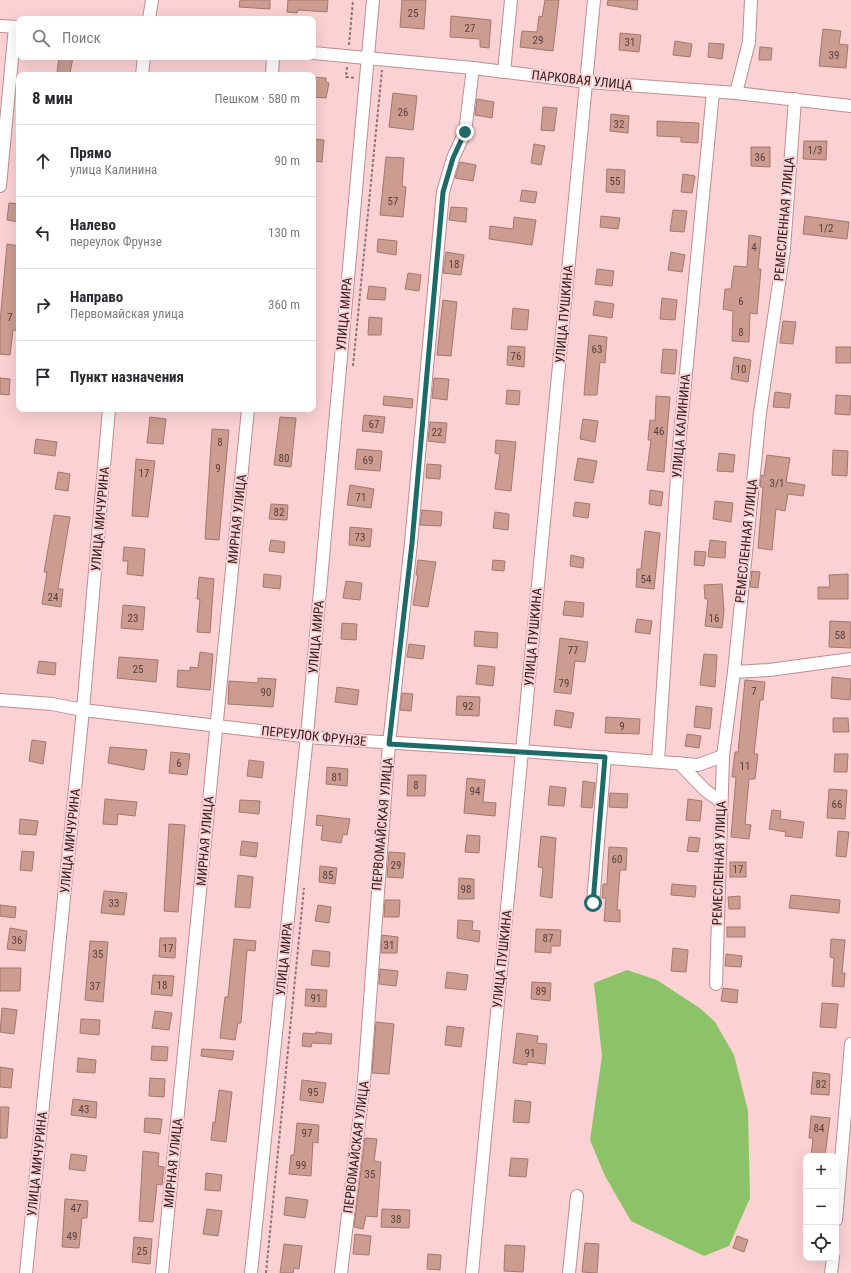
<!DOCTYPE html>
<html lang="ru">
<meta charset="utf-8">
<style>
:root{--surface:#fff;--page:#f7f7f7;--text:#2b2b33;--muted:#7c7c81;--line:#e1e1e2}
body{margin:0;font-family:"Roboto Condensed",sans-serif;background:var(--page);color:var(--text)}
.controls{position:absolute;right:12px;bottom:12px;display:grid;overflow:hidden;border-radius:8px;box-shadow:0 4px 16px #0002}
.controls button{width:36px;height:36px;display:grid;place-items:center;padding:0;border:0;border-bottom:1px solid var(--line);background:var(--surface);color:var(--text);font:20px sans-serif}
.stop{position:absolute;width:12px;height:12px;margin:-9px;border:3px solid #1e6a69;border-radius:50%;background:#fff}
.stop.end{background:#1e6a69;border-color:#fff;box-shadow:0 1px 4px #0008}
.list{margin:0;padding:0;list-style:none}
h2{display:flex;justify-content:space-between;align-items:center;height:52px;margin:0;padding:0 16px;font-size:17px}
h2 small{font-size:13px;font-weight:400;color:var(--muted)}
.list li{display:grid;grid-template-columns:26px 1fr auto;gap:12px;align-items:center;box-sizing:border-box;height:72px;padding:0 16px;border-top:1px solid var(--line)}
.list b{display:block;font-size:15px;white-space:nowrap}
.list p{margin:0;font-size:13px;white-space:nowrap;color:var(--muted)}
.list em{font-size:13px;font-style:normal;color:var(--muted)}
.icon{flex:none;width:22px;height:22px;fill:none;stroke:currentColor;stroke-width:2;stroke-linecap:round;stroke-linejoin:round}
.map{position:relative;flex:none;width:851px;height:1273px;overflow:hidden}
.search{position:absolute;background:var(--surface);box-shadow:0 4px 16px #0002;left:16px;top:16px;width:300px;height:44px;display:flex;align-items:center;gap:10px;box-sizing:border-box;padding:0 14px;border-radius:8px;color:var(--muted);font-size:15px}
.panel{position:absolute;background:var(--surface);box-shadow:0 4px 16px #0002;left:16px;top:72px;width:300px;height:340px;border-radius:8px}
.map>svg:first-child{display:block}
</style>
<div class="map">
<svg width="851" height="1273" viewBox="0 0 851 1273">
<rect width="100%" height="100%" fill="#fbd1d3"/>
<polygon fill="#8cc268" points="627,970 657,980 701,1009 715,1022 734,1055 748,1111 750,1198 729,1246 704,1256 631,1221 605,1176 590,1140 602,1056 594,983"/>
<g fill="#cc9c90" stroke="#a5776c">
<polygon points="240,0 270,0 270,9 239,7"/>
<polygon points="288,0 328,0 327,12 298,10 297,13 287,12"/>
<polygon points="402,0 426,0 424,29 400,27"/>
<polygon points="545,0 559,0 553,51 520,47 522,31 537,32 539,16 542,17"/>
<polygon points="608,0 638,0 637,10 607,5"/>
<polygon points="451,16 491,20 489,48 480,47 480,39 450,37"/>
<polygon points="823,29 841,31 839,44 848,45 846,68 819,66"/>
<polygon points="620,33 641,35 639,52 619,50"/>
<polygon points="675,41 692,44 690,57 673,55"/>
<polygon points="709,43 724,44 722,59 708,57"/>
<polygon points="760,47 772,48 771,60 759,60"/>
<polygon points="59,57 73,57 70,74 57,73"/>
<polygon points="313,77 326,78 326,82 329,83 326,98 313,97"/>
<polygon points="393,93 417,96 413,130 389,127"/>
<polygon points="477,99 494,102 492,118 475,115"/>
<polygon points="543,107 557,108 554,131 541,130"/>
<polygon points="611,114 629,116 628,133 610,131"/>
<polygon points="657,121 699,123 698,143 681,142 681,137 657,136"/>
<polygon points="313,139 324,140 322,162 313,161"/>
<polygon points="804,141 827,141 826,160 803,159"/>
<polygon points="534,144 545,146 541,165 531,163"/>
<polygon points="751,147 770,147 770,167 751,166"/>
<polygon points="386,157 404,158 402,186 406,187 403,217 380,215"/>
<polygon points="460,162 476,165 473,181 455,178"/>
<polygon points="607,169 625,170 624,193 606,192"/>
<polygon points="683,174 695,176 692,193 681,192"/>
<polygon points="522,190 537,192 535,203 520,201"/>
<polygon points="9,203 19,204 19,222 7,220"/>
<polygon points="451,207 467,208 466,222 449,220"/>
<polygon points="673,210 687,211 684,232 670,231"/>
<polygon points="601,216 620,218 618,229 600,227"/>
<polygon points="805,216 849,222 847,239 803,234"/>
<polygon points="514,217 536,220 532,245 489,239 490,226 513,229"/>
<polygon points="749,235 761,237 758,269 761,269 757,314 750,313 749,342 732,341 733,311 723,309 725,289 731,289 734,266 747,267"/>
<polygon points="378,239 397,241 396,255 377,252"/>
<polygon points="7,244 19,246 19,331 13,330 10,355 0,354 0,322"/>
<polygon points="446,252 464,255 461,275 443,273"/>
<polygon points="671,252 685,255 682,272 668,270"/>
<polygon points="597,269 614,271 612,286 595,284"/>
<polygon points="408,273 421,275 419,291 405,289"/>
<polygon points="369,286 386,288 385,300 367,299"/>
<polygon points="662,298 677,300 675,320 660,319"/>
<polygon points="443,300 457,302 451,356 437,355"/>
<polygon points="595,301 614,304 612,318 593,315"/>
<polygon points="513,308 529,310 527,330 511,329"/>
<polygon points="369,317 382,318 381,335 368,335"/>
<polygon points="783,321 796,322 793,344 780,343"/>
<polygon points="589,335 607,337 605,363 600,362 597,395 584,395"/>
<polygon points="508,346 525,347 524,367 507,365"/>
<rect x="836" y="347" width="15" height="16"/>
<polygon points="663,349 677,350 675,374 661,373"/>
<polygon points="734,357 751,360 748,382 731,379"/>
<polygon points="0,378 10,379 9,395 0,394"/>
<polygon points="434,378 449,379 447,400 432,398"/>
<polygon points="507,390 520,391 519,405 506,404"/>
<polygon points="775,392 791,394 789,408 773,407"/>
<polygon points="836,395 851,396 850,415 835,414"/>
<polygon points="384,396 413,399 412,408 383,405"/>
<polygon points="656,396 670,397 664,472 647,470 651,440 648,440 650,420 655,421"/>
<polygon points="364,415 385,417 383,433 362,431"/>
<polygon points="150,417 166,419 163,444 147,443"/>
<polygon points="280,417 296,418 291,467 274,465"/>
<polygon points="583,419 598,421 595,442 580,439"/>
<polygon points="430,422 447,423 445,443 428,441"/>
<polygon points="212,429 229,430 219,540 205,539"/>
<polygon points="36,439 57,442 55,456 34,453"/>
<polygon points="496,440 516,442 511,491 495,489 500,454 495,453"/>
<polygon points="357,449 382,451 380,471 355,469"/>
<polygon points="833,450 848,451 847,476 832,475"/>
<polygon points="719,453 735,455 733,472 717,471"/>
<polygon points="767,455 790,458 786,482 805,485 803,496 788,494 785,511 776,509 772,550 758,548 763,487 760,487 761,475 764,476"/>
<polygon points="578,458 597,461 593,483 574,480"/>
<polygon points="136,459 155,461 148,517 132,516"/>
<polygon points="427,464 441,465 440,479 426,478"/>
<polygon points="58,472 70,474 68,491 55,489"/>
<polygon points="350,485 374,489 371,508 347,505"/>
<polygon points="650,490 663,492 661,506 649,504"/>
<polygon points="715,501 733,503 731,522 713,519"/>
<polygon points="575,502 590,504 588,518 573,516"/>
<polygon points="271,504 288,505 287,520 269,519"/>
<polygon points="422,510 442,512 441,526 420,525"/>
<polygon points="495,512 509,514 508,530 493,528"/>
<polygon points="54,515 70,517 58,589 63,589 61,607 42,604 47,572 44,572"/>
<polygon points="350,527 372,529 370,547 349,545"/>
<polygon points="645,531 660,533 654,589 636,587 637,569 641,569"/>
<polygon points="271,540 285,542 284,553 269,551"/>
<polygon points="710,540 726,542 725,558 708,557"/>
<polygon points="124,547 145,549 143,576 127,574 128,561 123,561"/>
<polygon points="695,551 706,552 704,566 694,565"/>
<polygon points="571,555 584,558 583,568 570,566"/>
<polygon points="418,560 436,562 428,607 413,605 418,575 416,575"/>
<polygon points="493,560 505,561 504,571 492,570"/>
<polygon points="752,571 760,572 758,588 750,587"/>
<polygon points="264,574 281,576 280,589 263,587"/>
<polygon points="848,574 848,599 818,599 818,587 830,587 829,575"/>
<polygon points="199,577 214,579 210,633 197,632 200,599 197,599"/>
<polygon points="346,581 362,583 360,600 343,598"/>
<polygon points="722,584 724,611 722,628 705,626 708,599 705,599 704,585"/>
<polygon points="565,601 584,603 583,617 563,615"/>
<polygon points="123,605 145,607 143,630 121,628"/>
<polygon points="637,619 652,621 650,634 635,632"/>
<polygon points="830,621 851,622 851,648 829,647"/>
<polygon points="342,623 357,624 356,640 341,639"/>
<polygon points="475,631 498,633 497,648 474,646"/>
<polygon points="560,638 588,642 585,662 575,661 571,694 554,692"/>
<polygon points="409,644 425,646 423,659 407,657"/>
<polygon points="200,652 213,654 210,690 177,687 178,670 190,671 190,667 198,668"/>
<polygon points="704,654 717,655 715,687 700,685"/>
<polygon points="119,657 158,660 156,682 117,678"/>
<polygon points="39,661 56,663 55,675 37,673"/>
<polygon points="478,665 495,667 493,686 476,684"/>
<polygon points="832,677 851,679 850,700 831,698"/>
<polygon points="258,678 276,679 273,707 228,704 229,681 258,683"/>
<polygon points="745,680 765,682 763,700 760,700 754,754 758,754 755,779 749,779 745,824 751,825 749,839 731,837 736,777 732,777 735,752 738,752"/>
<polygon points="337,687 359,690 357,705 335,702"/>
<polygon points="402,693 413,694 411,711 400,710"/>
<polygon points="457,696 480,697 479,716 456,715"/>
<polygon points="696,706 712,708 710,729 694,727"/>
<polygon points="556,710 574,713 571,728 554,725"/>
<polygon points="606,717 640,719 639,734 605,733"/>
<polygon points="833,718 848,718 849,732 833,732"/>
<polygon points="687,734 701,736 699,748 685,746"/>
<polygon points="32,740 46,742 43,764 29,761"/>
<polygon points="110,747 147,750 144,770 108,763"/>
<polygon points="171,752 190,754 187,775 169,773"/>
<polygon points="835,754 848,754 847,772 834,772"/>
<polygon points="249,760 264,762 262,778 247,776"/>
<polygon points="327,767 348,769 347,786 326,784"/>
<polygon points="408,775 426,775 425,796 407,796"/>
<polygon points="467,778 485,780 483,802 496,803 495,816 464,813"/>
<polygon points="583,781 595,783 592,808 581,807"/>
<polygon points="550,786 566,788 564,806 548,805"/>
<polygon points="829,789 847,790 845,819 827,818"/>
<polygon points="610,793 628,794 627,808 609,807"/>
<polygon points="105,799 137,802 135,816 118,814 117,825 103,824"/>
<polygon points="688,799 702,801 700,821 686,820"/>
<polygon points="240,800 260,801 259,814 239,812"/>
<polygon points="772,810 781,811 780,819 804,822 802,838 785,836 786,832 769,829"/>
<polygon points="317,815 350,819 347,835 343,834 341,843 321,840 323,826 316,825"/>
<polygon points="20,819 38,821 36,835 19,834"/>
<polygon points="169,824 185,825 178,912 164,911"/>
<polygon points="838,831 849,832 846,857 836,856"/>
<polygon points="467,835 480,836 479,853 465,852"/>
<polygon points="541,836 556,838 552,898 540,896 543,868 538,867"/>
<polygon points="689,837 700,838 698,852 687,851"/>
<polygon points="242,841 258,843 256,857 240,855"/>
<polygon points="609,847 627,848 626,870 620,870 617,910 620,910 620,922 604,921 606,898 602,898 603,884 607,884"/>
<polygon points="22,851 34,852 32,871 20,870"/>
<polygon points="389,852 405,853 403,878 387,877"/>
<rect x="730" y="862" width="16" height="15"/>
<polygon points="320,866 337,868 335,884 319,882"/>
<polygon points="238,875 253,877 250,908 235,907"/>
<polygon points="459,878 474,879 474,899 458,899"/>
<polygon points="672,884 696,886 695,897 671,895"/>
<polygon points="104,891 127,893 124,915 101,913"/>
<polygon points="791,895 840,900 839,913 789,908"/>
<polygon points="740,896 740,909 729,909 728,897"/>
<polygon points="385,900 400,900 399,917 384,917"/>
<polygon points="0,905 16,907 15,918 0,916"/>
<polygon points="318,905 331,907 329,923 315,921"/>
<polygon points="458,920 473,921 472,930 480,931 479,942 457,938"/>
<rect x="727" y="927" width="18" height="10"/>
<polygon points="10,928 27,931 25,951 7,949"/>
<polygon points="536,929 561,930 560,946 551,946 551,953 535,952"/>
<polygon points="382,935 398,937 397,953 381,953"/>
<polygon points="160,938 176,938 175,958 159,957"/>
<polygon points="234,939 256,941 255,951 247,950 241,1023 238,1023 235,1040 220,1038 225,997 228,997"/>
<polygon points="831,939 845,940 842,973 845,973 844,987 832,986 834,958 830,957"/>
<polygon points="90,941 108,942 103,1002 85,1000"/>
<polygon points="673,948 688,950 686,972 671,971"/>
<polygon points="313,950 330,952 329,967 311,965"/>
<polygon points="726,954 742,956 741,967 725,966"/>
<polygon points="0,968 21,968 20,991 0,991"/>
<polygon points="380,969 398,971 396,986 379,984"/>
<polygon points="447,972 468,975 466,990 445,988"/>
<polygon points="153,975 174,976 172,996 151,994"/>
<polygon points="532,982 551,983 550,1001 531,999"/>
<polygon points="723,988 738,990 737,1003 721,1001"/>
<polygon points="306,989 327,990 326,1007 305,1006"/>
<polygon points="822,1003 838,1004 836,1028 820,1027"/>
<polygon points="2,1008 17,1010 14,1034 0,1032"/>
<polygon points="155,1011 172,1013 169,1030 152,1028"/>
<polygon points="81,1019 100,1020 99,1035 80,1033"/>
<polygon points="376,1022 394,1024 389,1074 372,1073"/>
<polygon points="447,1026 464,1028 461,1047 445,1045"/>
<polygon points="316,1032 332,1034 331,1044 312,1043 311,1047 302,1046 303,1033 316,1034"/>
<polygon points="517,1033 538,1036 537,1043 547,1044 545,1064 527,1062 527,1065 513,1063"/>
<polygon points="152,1046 168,1047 167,1061 151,1060"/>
<polygon points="202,1049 234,1051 232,1060 201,1056"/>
<polygon points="78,1058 96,1060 95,1073 77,1072"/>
<polygon points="0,1067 13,1069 11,1088 0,1087"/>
<polygon points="813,1072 830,1074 829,1095 811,1094"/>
<polygon points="150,1078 165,1079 164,1097 149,1096"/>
<polygon points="302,1080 326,1083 323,1103 300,1100"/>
<polygon points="219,1090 232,1092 226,1142 211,1140 213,1122 215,1123"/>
<polygon points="73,1099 97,1102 96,1118 71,1115"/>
<polygon points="515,1100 531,1102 529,1123 513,1122"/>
<polygon points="0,1107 9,1107 7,1138 0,1138"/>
<polygon points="811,1116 830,1118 825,1156 811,1156 813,1138 809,1138"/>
<polygon points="145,1118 162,1119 160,1134 144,1132"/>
<polygon points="297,1123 319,1125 318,1143 313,1142 311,1176 289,1174 291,1155 294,1155"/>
<polygon points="365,1138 377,1139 374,1161 381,1162 377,1217 366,1216 363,1229 354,1227"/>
<polygon points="143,1151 159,1153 158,1166 164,1167 162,1185 157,1184 153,1222 139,1221"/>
<polygon points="71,1154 87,1156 85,1171 69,1169"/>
<polygon points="511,1158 528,1159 526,1177 509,1176"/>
<polygon points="206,1173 222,1175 220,1191 205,1190"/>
<polygon points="286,1197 308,1200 305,1218 284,1215"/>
<polygon points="65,1199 88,1201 87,1218 82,1218 79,1248 62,1247"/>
<polygon points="207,1209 222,1211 218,1236 203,1234"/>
<polygon points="382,1209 410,1210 409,1228 381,1227"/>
<polygon points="355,1234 371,1236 369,1255 353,1254"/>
<polygon points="737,1236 748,1240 744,1252 733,1248"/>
<polygon points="134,1237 152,1239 150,1264 132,1262"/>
<polygon points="585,1243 599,1244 597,1273 582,1272"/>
<polygon points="284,1244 302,1246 299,1269 294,1268 293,1273 280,1273"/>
<polygon points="505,1245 525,1246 523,1272 504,1271"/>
<polygon points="428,1254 441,1255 440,1270 427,1269"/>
</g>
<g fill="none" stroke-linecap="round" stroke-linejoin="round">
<g stroke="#be8d91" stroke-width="14">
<g id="minor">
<polyline points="149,19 152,0"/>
<polyline points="0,26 19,27"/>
<polyline points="313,53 473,68 587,82 736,93 851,106"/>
<polyline points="504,72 511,0"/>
<polyline points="142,75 144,57"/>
<polyline points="272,75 273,57"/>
<polyline points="736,93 749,42 751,0"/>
<polyline points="0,186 15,27"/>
<polyline points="734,672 769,670 851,659"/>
<polyline points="0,700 52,704 83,710 319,738 522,751 698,765 723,756"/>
<polyline points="658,761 679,446 713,92"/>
<polyline points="679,763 705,790 721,802"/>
<polyline points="593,903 605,757"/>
<polyline points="716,984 723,756 734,672 760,413 784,249 795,99"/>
<polyline points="836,1220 851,1044"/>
<polyline points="26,1273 83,710 109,409"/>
<polyline points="162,1273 248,409"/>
<polyline points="251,1273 307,736 373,0"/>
<polyline points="341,1273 364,1081 389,744 411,543 443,192 453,158 465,132 473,68"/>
<polyline points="472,1273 594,0"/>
<polyline points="569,1273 577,1196"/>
<polyline points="831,1273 833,1258"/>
</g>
</g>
<g stroke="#917375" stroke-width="2" stroke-dasharray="3 2" stroke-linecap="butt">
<polyline points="349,45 353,0"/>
<polyline points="347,67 346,77 355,78"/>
<polyline points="353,366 382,70"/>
<polyline points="266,1273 304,888"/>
</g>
<use href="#minor" stroke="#fff" stroke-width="12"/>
</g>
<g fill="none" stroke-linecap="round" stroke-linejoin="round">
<polyline stroke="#1e6a69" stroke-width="5" points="465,132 453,158 443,192 412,543 389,744 605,757 593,903"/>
</g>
<g text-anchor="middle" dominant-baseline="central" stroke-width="4" stroke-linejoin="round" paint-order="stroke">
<g font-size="11" fill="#593f3e">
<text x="413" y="13">25</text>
<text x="470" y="28">27</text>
<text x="538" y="40">29</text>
<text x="630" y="42">31</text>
<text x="834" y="55">39</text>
<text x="403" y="112">26</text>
<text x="619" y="124">32</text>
<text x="815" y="150">1/3</text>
<text x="760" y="157">36</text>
<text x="615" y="181">55</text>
<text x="393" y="201">57</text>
<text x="826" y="228">1/2</text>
<text x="754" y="247">4</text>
<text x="454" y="264">18</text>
<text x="741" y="301">6</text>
<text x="10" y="317">7</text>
<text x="741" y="332">8</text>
<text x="597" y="349">63</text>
<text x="516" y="356">76</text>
<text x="741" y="369">10</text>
<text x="374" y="424">67</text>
<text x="659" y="431">46</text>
<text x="437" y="432">22</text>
<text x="220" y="442">8</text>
<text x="284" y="458">80</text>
<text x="368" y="460">69</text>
<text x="218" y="468">9</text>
<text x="144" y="473">17</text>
<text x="777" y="483">3/1</text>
<text x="361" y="497">71</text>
<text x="279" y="512">82</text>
<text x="360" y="537">73</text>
<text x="646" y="579">54</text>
<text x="53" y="597">24</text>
<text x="133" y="618">23</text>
<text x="714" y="618">16</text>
<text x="840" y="635">58</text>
<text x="573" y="650">77</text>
<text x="138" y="669">25</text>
<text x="564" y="683">79</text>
<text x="754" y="691">7</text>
<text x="266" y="692">90</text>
<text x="468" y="706">92</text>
<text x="622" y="726">9</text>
<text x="179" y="763">6</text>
<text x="745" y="766">11</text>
<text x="337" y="777">81</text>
<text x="416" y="785">8</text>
<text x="475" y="791">94</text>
<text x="837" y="804">66</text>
<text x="617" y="859">60</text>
<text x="396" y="865">29</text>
<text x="738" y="869">17</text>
<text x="328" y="875">85</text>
<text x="466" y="889">98</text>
<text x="114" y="903">33</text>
<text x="548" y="938">87</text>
<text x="17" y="940">36</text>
<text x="389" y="945">31</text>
<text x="168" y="948">17</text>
<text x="98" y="954">35</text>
<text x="162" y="985">18</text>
<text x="95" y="986">37</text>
<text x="541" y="991">89</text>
<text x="316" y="998">91</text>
<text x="530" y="1053">91</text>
<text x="821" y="1084">82</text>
<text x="313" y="1092">95</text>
<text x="84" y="1109">43</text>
<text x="819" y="1128">84</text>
<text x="307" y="1133">97</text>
<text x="301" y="1165">99</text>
<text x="370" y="1174">35</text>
<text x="76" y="1208">47</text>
<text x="396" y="1219">38</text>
<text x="72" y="1236">49</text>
<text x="142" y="1251">25</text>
</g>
<g font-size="13" fill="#332022" stroke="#fbd1d3">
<text transform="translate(582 80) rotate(6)">ПАРКОВАЯ УЛИЦА</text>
<text transform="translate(784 219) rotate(-85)">РЕМЕСЛЕННАЯ УЛИЦА</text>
<text transform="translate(344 314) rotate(-85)">УЛИЦА МИРА</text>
<text transform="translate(564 314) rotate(-85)">УЛИЦА ПУШКИНА</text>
<text transform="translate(681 426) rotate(-85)">УЛИЦА КАЛИНИНА</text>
<text transform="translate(100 519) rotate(-85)">УЛИЦА МИЧУРИНА</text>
<text transform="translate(237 519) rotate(-84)">МИРНАЯ УЛИЦА</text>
<text transform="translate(746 541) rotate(-84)">РЕМЕСЛЕННАЯ УЛИЦА</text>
<text transform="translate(316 637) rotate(-85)">УЛИЦА МИРА</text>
<text transform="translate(533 637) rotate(-85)">УЛИЦА ПУШКИНА</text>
<text transform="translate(314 736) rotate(6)">ПЕРЕУЛОК ФРУНЗЕ</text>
<text transform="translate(382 824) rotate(-85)">ПЕРВОМАЙСКАЯ УЛИЦА</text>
<text transform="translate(70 841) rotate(-84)">УЛИЦА МИЧУРИНА</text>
<text transform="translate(205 841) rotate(-85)">МИРНАЯ УЛИЦА</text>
<text transform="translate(719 863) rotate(-88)">РЕМЕСЛЕННАЯ УЛИЦА</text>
<text transform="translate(284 959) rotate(-84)">УЛИЦА МИРА</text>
<text transform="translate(502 959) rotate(-84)">УЛИЦА ПУШКИНА</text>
<text transform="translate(356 1147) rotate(-83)">ПЕРВОМАЙСКАЯ УЛИЦА</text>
<text transform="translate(173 1163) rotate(-84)">МИРНАЯ УЛИЦА</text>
<text transform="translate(37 1164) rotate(-84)">УЛИЦА МИЧУРИНА</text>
</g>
</g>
</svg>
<div class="controls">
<button>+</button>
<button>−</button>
<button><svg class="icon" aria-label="locate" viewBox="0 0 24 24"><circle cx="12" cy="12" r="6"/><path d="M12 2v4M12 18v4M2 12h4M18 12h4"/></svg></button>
</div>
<div class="stop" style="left:593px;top:903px"></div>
<div class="stop end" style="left:465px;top:132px"></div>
<div class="search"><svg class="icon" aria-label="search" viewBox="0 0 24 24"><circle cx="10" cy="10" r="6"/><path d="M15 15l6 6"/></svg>Поиск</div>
<section class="panel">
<h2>8 мин<small>Пешком · 580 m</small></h2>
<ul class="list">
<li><svg class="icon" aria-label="ahead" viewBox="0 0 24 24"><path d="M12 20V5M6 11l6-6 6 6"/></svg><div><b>Прямо</b><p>улица Калинина</p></div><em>90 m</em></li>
<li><svg class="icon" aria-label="left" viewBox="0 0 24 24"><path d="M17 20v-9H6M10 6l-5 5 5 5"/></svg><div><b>Налево</b><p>переулок Фрунзе</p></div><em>130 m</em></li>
<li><svg class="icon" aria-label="right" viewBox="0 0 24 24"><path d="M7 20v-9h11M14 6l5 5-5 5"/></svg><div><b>Направо</b><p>Первомайская улица</p></div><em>360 m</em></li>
<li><svg class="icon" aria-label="arrive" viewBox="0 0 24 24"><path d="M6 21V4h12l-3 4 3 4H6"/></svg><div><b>Пункт назначения</b></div></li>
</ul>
</section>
</div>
